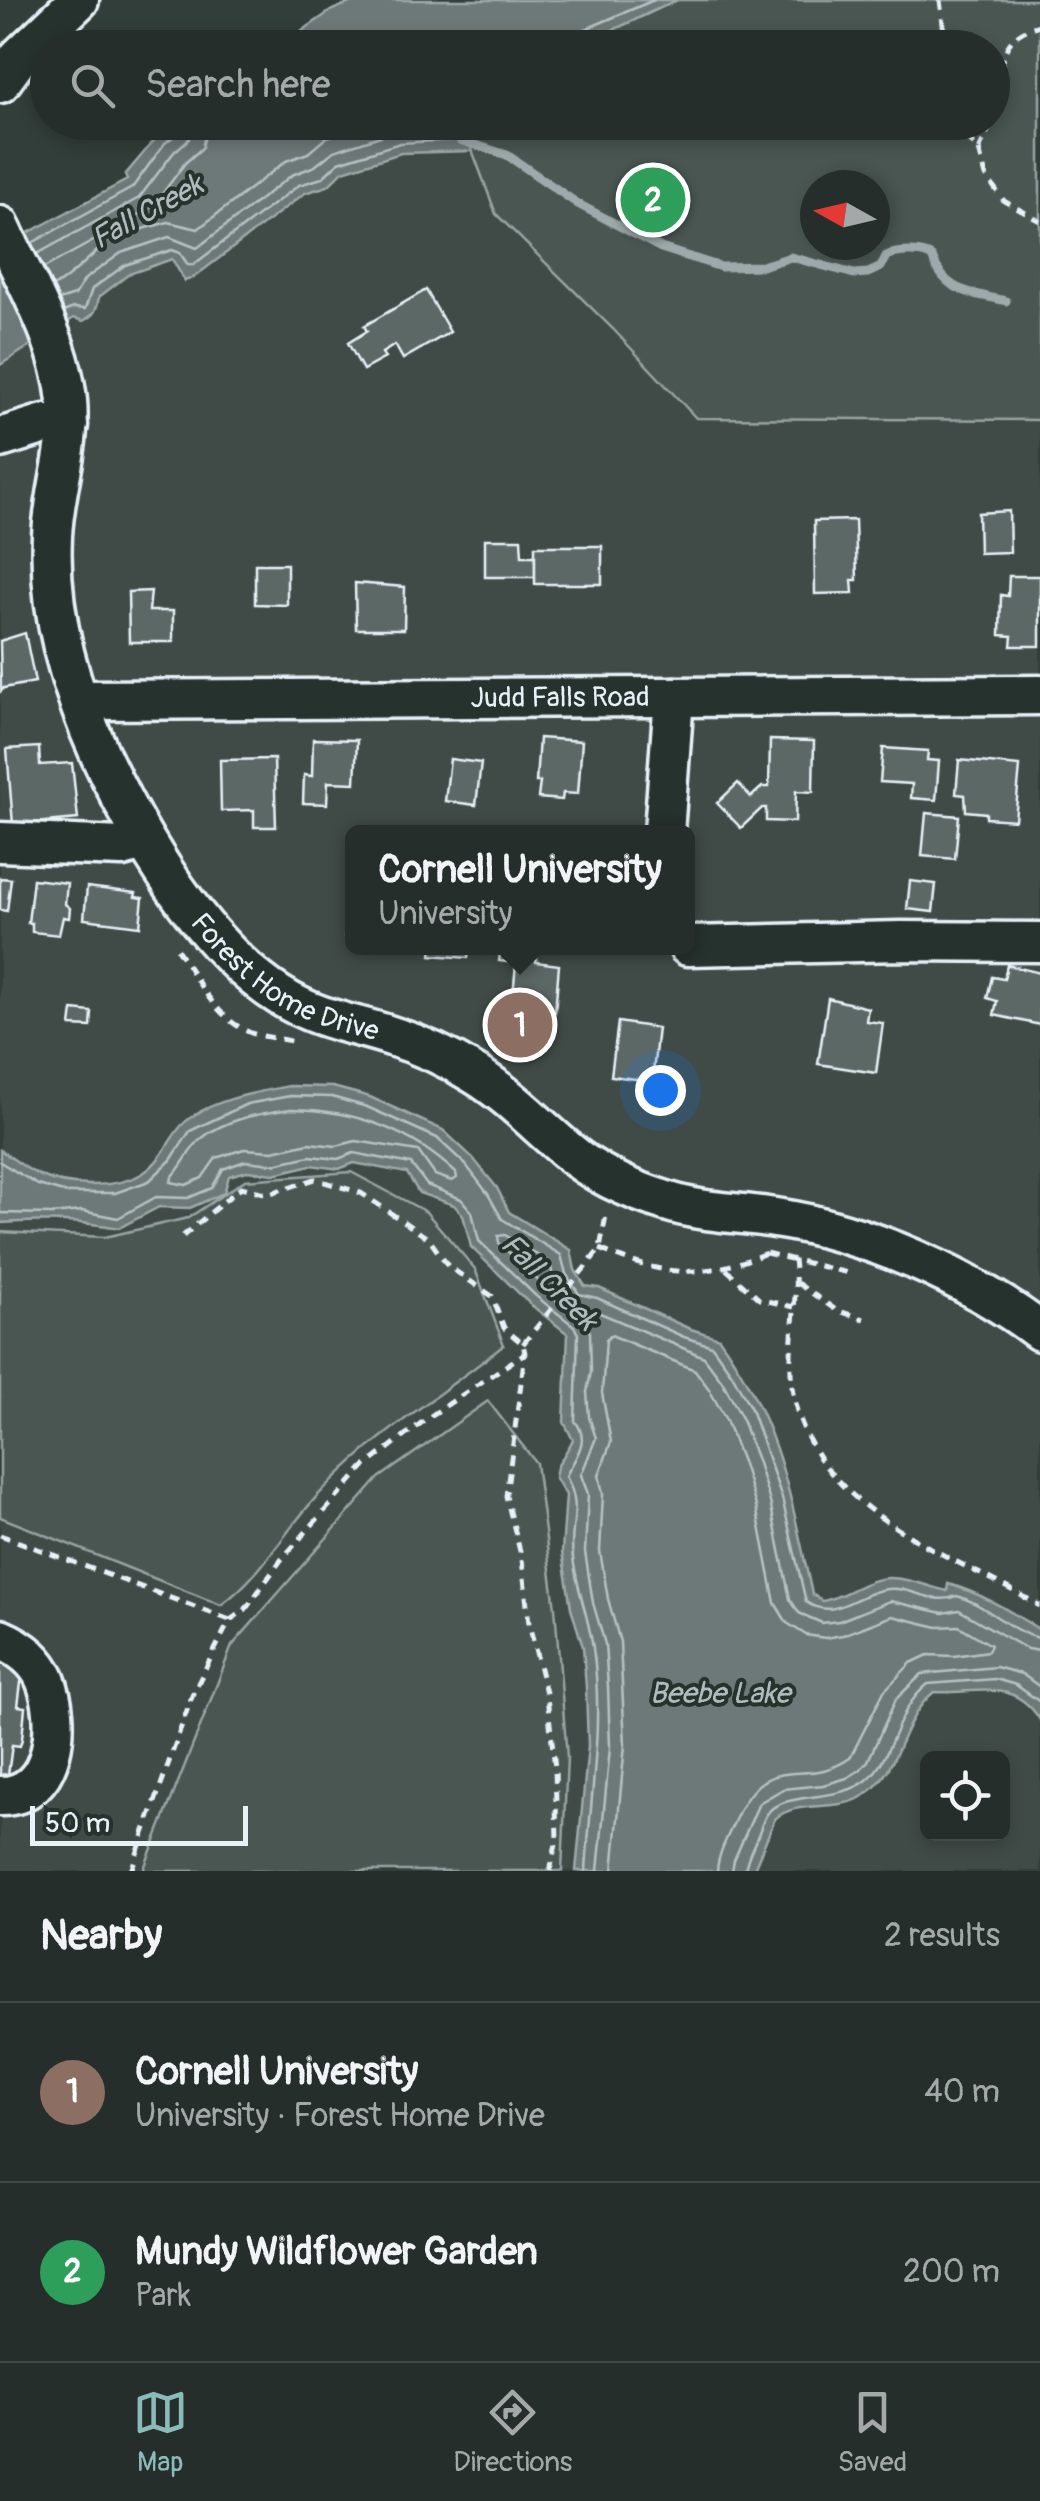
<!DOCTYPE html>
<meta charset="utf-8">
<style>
:root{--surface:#262e2b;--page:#323a37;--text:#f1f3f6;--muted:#a4a8a9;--line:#424a47;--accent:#8bbbb9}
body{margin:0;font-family:Pangolin,sans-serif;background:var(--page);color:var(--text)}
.controls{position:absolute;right:30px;bottom:30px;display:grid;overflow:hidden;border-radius:15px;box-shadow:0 5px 15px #0003}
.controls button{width:90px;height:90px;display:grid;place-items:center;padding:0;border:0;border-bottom:2px solid var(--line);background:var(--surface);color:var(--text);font:50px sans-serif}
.compass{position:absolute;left:800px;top:170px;width:90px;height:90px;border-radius:50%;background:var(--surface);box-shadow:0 5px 15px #0003;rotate:278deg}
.scale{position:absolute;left:30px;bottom:25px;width:218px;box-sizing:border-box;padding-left:10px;border:5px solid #e8f1f8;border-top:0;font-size:28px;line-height:35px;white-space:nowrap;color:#e8f1f8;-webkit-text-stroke:8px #26332d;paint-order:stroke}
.you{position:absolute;left:660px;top:1090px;width:35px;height:35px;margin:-25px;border:8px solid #fff;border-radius:50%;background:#1a73e8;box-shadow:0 0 0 15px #1a73e833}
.badge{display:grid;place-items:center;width:65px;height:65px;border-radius:50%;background:var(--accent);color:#fff;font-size:32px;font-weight:700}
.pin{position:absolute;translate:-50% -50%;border:5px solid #fff;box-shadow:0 2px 10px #0006}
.popup{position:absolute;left:345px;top:825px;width:350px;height:130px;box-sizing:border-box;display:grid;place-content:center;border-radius:15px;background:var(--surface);filter:drop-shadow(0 2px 8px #0005);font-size:32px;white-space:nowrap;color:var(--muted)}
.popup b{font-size:38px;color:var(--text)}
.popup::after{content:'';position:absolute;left:50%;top:100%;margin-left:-20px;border:20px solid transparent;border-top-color:var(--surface)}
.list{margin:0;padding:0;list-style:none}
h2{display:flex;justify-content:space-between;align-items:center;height:130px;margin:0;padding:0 40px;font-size:42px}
h2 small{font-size:32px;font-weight:400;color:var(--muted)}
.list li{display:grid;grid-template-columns:65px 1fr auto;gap:30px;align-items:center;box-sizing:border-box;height:180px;padding:0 40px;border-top:2px solid var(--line)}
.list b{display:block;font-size:38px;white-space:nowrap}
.list p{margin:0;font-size:32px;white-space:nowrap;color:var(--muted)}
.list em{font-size:32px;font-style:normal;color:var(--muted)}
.icon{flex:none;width:55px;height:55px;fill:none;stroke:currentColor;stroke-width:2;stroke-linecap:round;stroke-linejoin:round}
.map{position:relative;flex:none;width:1040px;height:1871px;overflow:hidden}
.search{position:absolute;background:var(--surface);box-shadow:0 5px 15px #0003;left:30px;right:30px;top:30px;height:110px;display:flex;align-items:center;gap:25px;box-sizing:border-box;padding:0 35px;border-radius:55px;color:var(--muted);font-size:38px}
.sheet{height:490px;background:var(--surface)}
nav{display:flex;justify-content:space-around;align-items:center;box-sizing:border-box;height:140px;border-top:2px solid var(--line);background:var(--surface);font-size:28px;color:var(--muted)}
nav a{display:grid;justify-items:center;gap:5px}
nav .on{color:var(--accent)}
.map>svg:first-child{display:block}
</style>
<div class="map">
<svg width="1040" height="1871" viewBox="0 0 1040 1871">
<rect width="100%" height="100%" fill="#323e39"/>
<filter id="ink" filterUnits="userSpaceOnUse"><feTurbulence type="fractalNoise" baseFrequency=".01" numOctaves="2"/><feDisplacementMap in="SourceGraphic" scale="20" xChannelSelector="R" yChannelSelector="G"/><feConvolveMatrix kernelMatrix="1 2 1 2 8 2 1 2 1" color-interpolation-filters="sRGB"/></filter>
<g filter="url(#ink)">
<path fill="#3f4b46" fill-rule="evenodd" d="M482,0H1040V1871H0V292L287,123L992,122V48L393,47ZM815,185H875V245H815ZM352,832H688V948H352ZM928,1758H1002V1834H928Z"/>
<g fill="#495651" stroke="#98a4a4" stroke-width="2.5" fill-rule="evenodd">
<path d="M677,0H1040V420L696,418L613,329L496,214L462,123L992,122V48L564,47L598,37ZM815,185H875V245H815Z"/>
<path d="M351,1172L426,1212L475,1269L504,1345C444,1393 376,1434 323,1490C285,1528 266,1572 221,1605L0,1517V1232L105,1237L188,1218L245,1180Z"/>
<polygon points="488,1401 536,1463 555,1608 567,1757 562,1871 143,1871 232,1646 379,1478"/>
</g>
<g fill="#6d7978" stroke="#9ea9ab" stroke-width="2.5">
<polygon points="357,0 677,0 598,37 564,47 279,47 332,10"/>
<path d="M176,123H462L472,151L401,153L343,171L328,186L305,193L193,278L185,281L172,259L129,274L99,297C97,309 95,315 83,321L74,318L0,365V248L127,180L125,175L158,136Z"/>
<path d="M289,1086L333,1087L370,1097L443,1130L473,1158L497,1188L509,1212L571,1250L575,1270L585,1286L599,1288L688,1328L719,1338C780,1424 790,1495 812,1594L822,1601C845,1598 866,1577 891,1578C908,1578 930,1587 947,1591L948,1584C982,1593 1011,1612 1040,1630V1720C1013,1676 975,1695 934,1692C898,1721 901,1778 858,1799C833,1811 795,1800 775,1819L753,1871H576L588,1746L586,1688L583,1647L571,1608L562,1552L566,1495L555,1477L557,1467L573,1440L564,1422L568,1334L531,1305L471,1247L463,1215L454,1205L419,1193L407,1173L354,1163L339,1169L311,1165L274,1174L247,1171L229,1176L224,1193L190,1208L159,1207L119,1228C83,1221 37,1220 0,1223V1150C13,1158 25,1169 39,1175C67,1188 117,1189 143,1173C162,1161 168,1140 182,1125C205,1101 257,1092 289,1086Z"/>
</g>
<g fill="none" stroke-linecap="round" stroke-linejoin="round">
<g stroke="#b7c1c5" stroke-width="2.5">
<polyline points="568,48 568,40 574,34 654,0"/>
<polyline points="208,122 202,148 185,163 154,205 115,229 115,237 168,222 198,229 286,161 308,153 327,137 373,122"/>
<polyline points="32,243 132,188 165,143 179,132 181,122"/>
<polyline points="37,254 139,198 174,152 189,139 193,122"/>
<path d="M44,268L97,239L103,242L102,247C86,260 70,278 53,287"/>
<polyline points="59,300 75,295 85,279 121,253 169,237 197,248 292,175 315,166 334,151 396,131 437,128 441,122"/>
<polyline points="64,312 73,308 85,309 92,289 125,265 172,250 180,253 188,265 193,265 299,185 322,178 339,162 400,143 453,140 456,136 453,122"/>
<path d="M291,1109C356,1110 410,1130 456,1173L457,1178L452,1181L435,1175L418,1151L356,1141L336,1146L309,1143L273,1151L244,1149L216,1158L202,1178L186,1185L171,1182L172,1177C183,1166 189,1149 201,1139C224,1119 262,1113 291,1109Z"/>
<path d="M0,1162L38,1185L67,1193H115L149,1181L171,1160L190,1131L247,1104L290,1096L332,1097L367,1107L437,1138L466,1165L488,1194L502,1219L561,1255L566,1274L579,1294L597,1298L684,1337L712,1346L732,1374L751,1409L782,1498L806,1602C835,1622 857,1592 887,1589C911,1586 934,1606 957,1596C986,1604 1013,1634 1040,1638"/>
<path d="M0,1213L52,1214L82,1211L118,1218L156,1197L188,1198L212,1188L223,1169L245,1161L274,1164L310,1156L338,1159L354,1153L411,1164L427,1185L461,1199L472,1212L479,1241L537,1297L574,1326L578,1334L575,1421C591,1441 575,1457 566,1476C584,1511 568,1523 573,1558C577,1589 589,1619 593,1648C604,1723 590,1797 586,1871"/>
<polygon points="505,1235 550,1263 556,1290 546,1288 499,1243 498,1236"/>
<polyline points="598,1871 610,1748 608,1687 605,1644 593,1603 585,1552 588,1494 581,1475 596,1438 589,1417 587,1392 591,1372 590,1332 581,1315 584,1310 593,1310 704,1357 722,1381 740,1414 758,1463 770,1502 790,1599 799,1613 822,1623 839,1621 890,1601 943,1613 959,1610 1027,1649 1040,1651"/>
<path d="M613,1871L625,1745L620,1642L608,1599L600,1551L603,1494L599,1475L611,1442L602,1393L606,1340L611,1335L695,1370L709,1389L726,1420L744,1467L756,1506L775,1603L787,1623L806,1635L825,1638L843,1635L892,1616L938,1627L959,1626L991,1645L988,1651L954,1656L928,1655L911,1663L884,1691L850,1758C803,1791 767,1746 735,1820C728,1836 718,1853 717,1871"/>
<polyline points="732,1871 734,1860 759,1803 783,1789 823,1785 847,1778 860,1770 868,1761 896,1699 922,1674 996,1667 1022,1674 1040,1687"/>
<path d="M745,1871C746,1859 753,1847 758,1835C761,1828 763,1820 767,1814C781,1791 839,1803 867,1780C894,1758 894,1711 928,1684L995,1679L1016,1685L1040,1702"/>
</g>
<path stroke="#9ea9ab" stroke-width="9" d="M460,140L507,155L578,204L661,248L721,267L762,266L791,257L854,274L868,273L881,267L886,256C897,251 922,250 932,257C946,294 970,292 1006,301"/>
</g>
<g fill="#5c6865" stroke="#e8f1f8" stroke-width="2.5">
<polygon points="426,290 450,332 403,359 395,345 382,353 385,358 363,370 348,343 367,331 364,326"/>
<polygon points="1009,511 1010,552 979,553 978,513"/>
<polygon points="855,520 857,580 852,580 853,593 815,594 814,521"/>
<polygon points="485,539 521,539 522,556 535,556 535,577 485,577"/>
<rect x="535" y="546" width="67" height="38"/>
<polygon points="255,564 287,564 287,605 255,604"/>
<polygon points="1009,576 1040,576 1040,646 1011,646 1012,636 1000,635 1001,595 1008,596"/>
<polygon points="355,583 405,587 404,629 356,629"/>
<polygon points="151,591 149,611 173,611 173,642 129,642 128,592"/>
<polygon points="25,633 35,682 4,688 1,691 0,641"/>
<polygon points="539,738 582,741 578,794 563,793 562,800 538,798 540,782 536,782"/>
<polygon points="313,739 357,740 355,783 328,782 327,804 303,803 304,775 312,776"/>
<polygon points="770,740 814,741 813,792 796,791 795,822 766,821 766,808 762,808 741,828 717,803 738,783 751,797 762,787 769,787"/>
<polygon points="39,747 40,765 72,763 78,819 13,825 7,749"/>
<polygon points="883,748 928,751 927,760 939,761 936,800 911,798 912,784 880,782"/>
<polygon points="274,759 276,827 254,827 254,810 221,811 220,760"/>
<polygon points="450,759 481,763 476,805 445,801"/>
<polygon points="959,760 1020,766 1015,820 986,818 986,813 966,811 965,795 956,794"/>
<polygon points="926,813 959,816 955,859 922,856"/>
<polygon points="0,878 11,879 7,911 0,910"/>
<polygon points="33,879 67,883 65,904 70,908 69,918 63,917 59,935 32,932 32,923 28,923"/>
<polygon points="910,881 936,884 933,912 907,909"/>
<polygon points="350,883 352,883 352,936 345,936"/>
<polygon points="87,887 136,893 135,897 143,898 140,926 84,919"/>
<polygon points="432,948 469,948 468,958 431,955"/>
<polygon points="501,948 537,948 536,962 559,965 555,1012 512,1007 516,963 499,961"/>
<polygon points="1007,965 1040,973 1040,1025 994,1015 997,1001 987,998 992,977 1004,979"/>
<polygon points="828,998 868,1008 866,1021 883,1023 876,1073 818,1064"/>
<polygon points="73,1010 92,1012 91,1027 71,1026"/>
<polygon points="618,1022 658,1028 652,1081 611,1076"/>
<polygon points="0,1664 23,1667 18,1706 25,1707 22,1739 20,1746 12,1745 7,1783 0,1782"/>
</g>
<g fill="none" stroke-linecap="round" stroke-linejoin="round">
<g stroke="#e8f1f8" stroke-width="45">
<g id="minor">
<polyline points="0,83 19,57 79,0"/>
<path id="s1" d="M0,226C25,281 61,340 67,401C71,447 54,490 52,536C48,613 70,689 102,759C143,846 217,973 309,1011C335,1022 364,1027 391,1036C421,1045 449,1058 476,1075C510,1096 537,1125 568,1151C596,1175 630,1190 666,1201C701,1213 739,1212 775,1218C864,1231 968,1277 1040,1331"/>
<polyline points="0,438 45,424 68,425"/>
<path id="s2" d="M80,700L1040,695"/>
<polyline points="664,832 674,697"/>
<polyline points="0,842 122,847 143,841"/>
<polyline points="688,946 901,941 1040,942"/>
<path d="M0,1639C19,1647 37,1660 45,1679C62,1719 57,1797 0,1796"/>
</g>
</g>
<g stroke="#e8f1f8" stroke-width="5" stroke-dasharray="10 8" stroke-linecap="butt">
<polyline points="940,0 946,48"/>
<path d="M992,120C1009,85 985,39 1040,25"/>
<polyline points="959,122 962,133 979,150 986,176 1004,201 1040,221"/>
<polyline points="979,150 992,122"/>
<path d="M177,949C197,979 216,1019 251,1033C263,1037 278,1038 291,1041"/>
<polyline points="183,1236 241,1187 268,1194 315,1179 361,1193 429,1239 448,1266 492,1296 504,1328 523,1344 525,1353 506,1496 522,1559 529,1624 547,1697 555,1768 557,1840 550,1871"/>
<path d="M600,1249C663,1277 702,1279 766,1253H762"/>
<polyline points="766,1253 848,1273"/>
<path d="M794,1259C800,1309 782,1361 797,1411C830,1518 953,1554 1040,1606"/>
<polyline points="726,1269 759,1299 794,1307"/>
<polyline points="797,1283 836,1310 864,1319"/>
<polyline points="523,1344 600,1249 606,1215"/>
<polyline points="0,1535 230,1620"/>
<polyline points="131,1871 193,1693 230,1620 245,1610 281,1560 363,1468 429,1417 525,1353"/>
</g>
<use href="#minor" stroke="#26332d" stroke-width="38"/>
</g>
</g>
<g text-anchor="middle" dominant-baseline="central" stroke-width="8" stroke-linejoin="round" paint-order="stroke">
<g font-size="28" fill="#e8f1f8" stroke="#26332d">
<text stroke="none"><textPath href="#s2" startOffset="480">Judd Falls Road</textPath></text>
<text stroke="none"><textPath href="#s1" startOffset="850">Forest Home Drive</textPath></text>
</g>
<g font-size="30" font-style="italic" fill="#b1bbbe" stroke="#26332d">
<text transform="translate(147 212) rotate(-29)">Fall Creek</text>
<text transform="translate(549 1282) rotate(45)">Fall Creek</text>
<text x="720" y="1693">Beebe Lake</text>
</g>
</g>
</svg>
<div class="controls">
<button><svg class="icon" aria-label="locate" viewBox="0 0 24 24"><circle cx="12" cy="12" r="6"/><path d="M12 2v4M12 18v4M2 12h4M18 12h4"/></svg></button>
</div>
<svg class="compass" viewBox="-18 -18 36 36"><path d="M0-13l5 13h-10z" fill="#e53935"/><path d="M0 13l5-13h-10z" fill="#a4a8a9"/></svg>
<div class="scale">50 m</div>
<div class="you"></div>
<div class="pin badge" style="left:520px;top:1025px;background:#8d6e63">1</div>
<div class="popup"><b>Cornell University</b>University</div>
<div class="pin badge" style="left:653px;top:200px;background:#2e9e5b">2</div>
<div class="search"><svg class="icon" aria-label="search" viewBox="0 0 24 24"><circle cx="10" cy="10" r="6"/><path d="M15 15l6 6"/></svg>Search here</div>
</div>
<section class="sheet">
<h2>Nearby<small>2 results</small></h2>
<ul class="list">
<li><span class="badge" style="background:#8d6e63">1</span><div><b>Cornell University</b><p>University · Forest Home Drive</p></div><em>40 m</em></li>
<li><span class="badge" style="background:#2e9e5b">2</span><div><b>Mundy Wildflower Garden</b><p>Park</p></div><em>200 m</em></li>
</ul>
</section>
<nav>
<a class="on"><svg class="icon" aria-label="map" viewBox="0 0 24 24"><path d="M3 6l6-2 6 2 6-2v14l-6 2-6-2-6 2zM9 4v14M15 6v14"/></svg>Map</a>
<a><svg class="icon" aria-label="directions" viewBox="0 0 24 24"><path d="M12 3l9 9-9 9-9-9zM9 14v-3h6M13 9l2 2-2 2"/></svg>Directions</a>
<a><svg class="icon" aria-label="saved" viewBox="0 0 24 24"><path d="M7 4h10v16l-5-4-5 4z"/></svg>Saved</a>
</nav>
